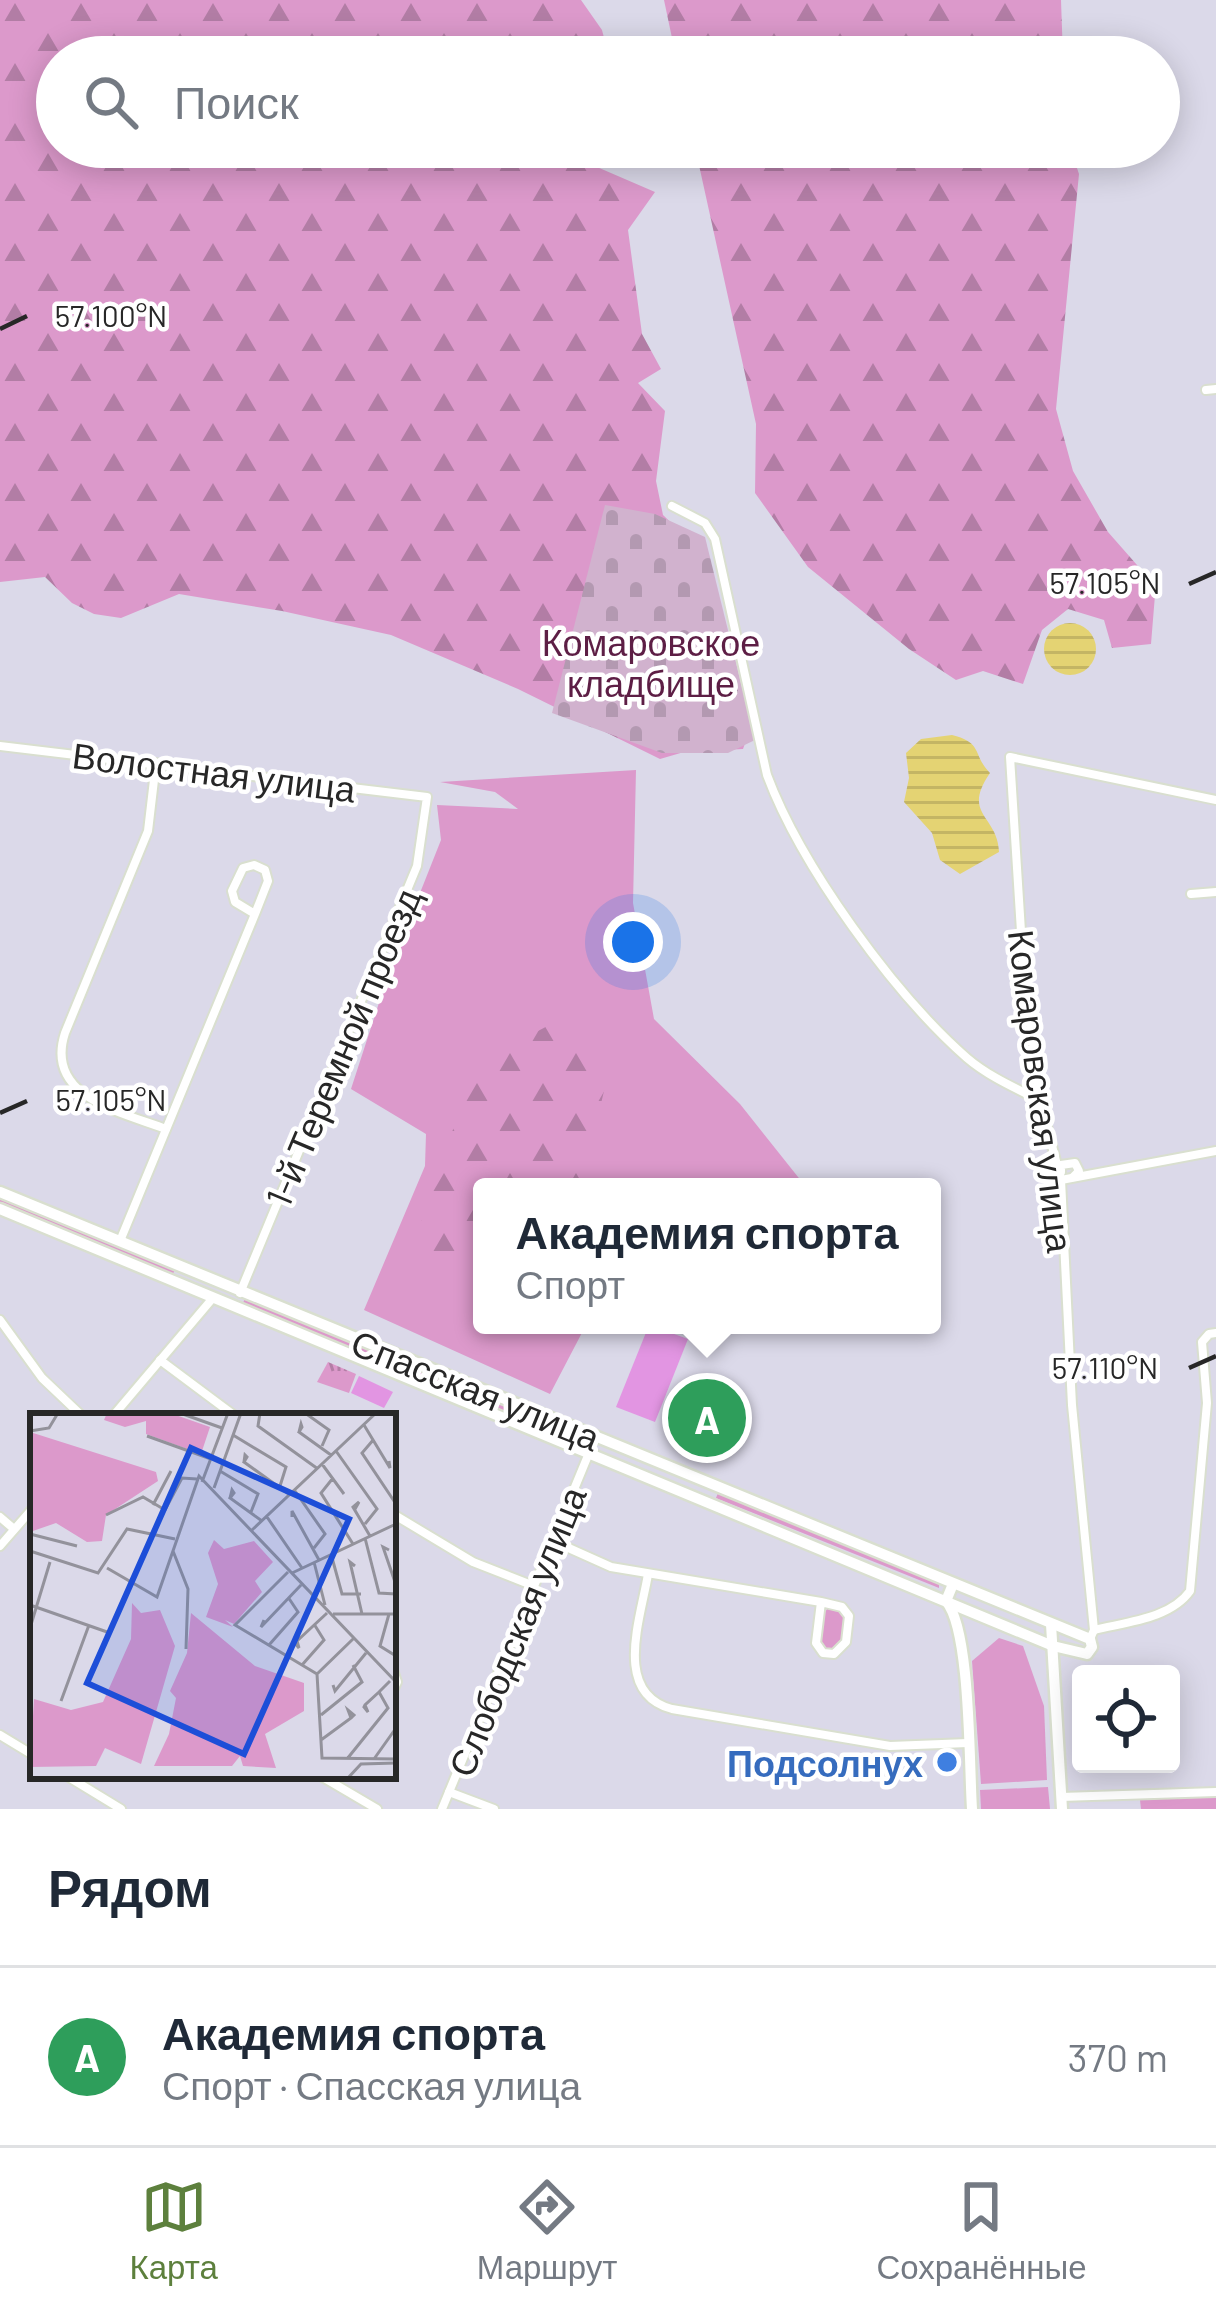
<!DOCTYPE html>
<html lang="ru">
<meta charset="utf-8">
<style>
:root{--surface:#fff;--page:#f2f2f3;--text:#1f2937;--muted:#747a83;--line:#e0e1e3;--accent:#5d803d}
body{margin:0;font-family:Barlow,sans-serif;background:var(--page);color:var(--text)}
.controls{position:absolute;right:36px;bottom:36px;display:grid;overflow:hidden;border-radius:12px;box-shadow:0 6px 30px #0003}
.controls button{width:108px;height:108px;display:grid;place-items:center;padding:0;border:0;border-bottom:3px solid var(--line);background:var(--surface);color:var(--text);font:60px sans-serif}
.you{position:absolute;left:633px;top:942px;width:42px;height:42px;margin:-30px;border:9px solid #fff;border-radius:50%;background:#1a73e8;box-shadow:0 0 0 18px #1a73e833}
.badge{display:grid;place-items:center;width:78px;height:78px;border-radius:50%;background:var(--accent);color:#fff;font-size:39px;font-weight:700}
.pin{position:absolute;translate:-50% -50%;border:6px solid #fff;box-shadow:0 3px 12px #0006}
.popup{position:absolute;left:473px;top:1178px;width:468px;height:156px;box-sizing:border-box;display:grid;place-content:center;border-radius:12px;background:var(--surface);filter:drop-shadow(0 3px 9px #0005);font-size:39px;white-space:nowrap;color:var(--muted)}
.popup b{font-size:45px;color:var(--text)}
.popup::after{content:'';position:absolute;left:50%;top:100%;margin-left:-24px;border:24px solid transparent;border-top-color:var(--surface)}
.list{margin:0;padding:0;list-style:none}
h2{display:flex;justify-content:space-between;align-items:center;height:156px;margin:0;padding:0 48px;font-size:51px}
h2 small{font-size:39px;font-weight:400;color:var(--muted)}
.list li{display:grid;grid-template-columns:78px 1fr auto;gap:36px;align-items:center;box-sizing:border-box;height:180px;padding:0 48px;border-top:3px solid var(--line)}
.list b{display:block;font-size:45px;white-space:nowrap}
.list p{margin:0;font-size:39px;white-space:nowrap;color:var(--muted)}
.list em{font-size:39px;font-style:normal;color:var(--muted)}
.icon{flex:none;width:66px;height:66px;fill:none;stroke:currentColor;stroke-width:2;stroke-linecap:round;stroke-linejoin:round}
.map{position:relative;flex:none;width:1216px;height:1809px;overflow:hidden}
.search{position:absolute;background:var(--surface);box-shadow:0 6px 30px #0003;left:36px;right:36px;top:36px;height:132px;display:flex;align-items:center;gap:30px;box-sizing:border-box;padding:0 42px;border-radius:66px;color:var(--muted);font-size:45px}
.sheet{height:336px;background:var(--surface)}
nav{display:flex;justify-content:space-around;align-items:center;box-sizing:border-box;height:168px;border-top:3px solid var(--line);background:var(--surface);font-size:33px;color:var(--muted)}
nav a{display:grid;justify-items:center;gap:6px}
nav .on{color:var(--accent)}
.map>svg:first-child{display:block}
</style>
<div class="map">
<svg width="1216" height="1809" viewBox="0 0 1216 1809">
<defs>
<pattern id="forest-firs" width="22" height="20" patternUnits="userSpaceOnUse" patternTransform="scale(3)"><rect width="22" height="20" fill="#dc99cb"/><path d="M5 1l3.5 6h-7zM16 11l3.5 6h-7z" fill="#b27da5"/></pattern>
<pattern id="cemetery-stones" width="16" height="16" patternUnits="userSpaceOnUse" patternTransform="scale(3)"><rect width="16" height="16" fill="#d1b2ce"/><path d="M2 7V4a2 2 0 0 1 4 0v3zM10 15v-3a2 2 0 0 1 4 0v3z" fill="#b399b1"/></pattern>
<pattern id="park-tufts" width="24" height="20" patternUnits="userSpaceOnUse" patternTransform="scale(3)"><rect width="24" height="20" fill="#dc99cb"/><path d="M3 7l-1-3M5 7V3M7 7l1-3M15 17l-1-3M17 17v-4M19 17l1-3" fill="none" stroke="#b27da5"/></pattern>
<pattern id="water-rules" width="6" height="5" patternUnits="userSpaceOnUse" patternTransform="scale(3)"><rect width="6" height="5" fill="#e4d373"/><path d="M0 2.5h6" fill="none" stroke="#c4b564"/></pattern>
</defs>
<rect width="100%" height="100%" fill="#dbd9e9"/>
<g fill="#dc99cb">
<polygon points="636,770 633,903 654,1019 740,1104 806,1187 482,1187 482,1325 586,1325 550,1394 364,1310 425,1166 426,1134 351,1089 391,966 441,840 437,805 518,809 495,792 440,782"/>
<polygon points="0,1198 175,1269 173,1274 0,1204"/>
<polygon points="245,1298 559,1427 556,1432 243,1303"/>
<polygon points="718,1493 939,1584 939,1588 716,1498"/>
<path d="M829,1607L842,1611C845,1623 843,1640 836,1650L828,1651L821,1642L824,1613Z"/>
<polygon points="999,1638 1023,1646 1044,1706 1047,1780 981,1784 972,1661"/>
<polygon points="1048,1787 1050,1809 981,1809 980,1790"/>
<polygon points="1216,1795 1216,1809 1141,1809 1140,1800"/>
</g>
<g fill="url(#forest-firs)">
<polygon points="0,0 581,0 602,30 609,57 57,57 57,147 599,147 597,167 655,192 628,230 642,334 661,369 638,383 665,411 656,481 663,515 690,541 747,738 743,749 684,752 660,759 518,689 391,635 282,611 179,594 121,618 94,614 72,603 45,577 0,582"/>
<polygon points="664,0 1061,0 1063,57 676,57"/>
<polygon points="695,147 1070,147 1079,174 1056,409 1073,471 1108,532 1137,565 1155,595 1151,644 1112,648 1104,620 1068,609 1042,630 1023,684 983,671 956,680 909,649 808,567 755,493 756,424"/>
<polygon points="557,1021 610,1066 581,1187 482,1187 482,1269 409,1256 458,1115 466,1069"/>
</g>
<polygon fill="url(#cemetery-stones)" points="605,505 655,514 705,537 755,740 728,753 662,753 552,713"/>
<polygon fill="url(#park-tufts)" points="328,1362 356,1374 349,1393 317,1382"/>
<g fill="#e295e2">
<polygon points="649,1325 688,1339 655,1422 616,1407"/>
<polygon points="359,1376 393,1392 384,1408 351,1393"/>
</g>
<g fill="url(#water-rules)">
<circle cx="1070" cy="649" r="26"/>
<path d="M952,735C984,743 972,755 990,773C961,815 998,815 999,852L960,874L940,860L932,833L904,802L909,778L906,753L921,739Z"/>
</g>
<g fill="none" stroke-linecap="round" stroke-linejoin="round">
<g stroke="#d9dfcf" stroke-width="12">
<g id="street">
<polyline points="1206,390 1216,389"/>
<path d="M672,506L705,523L715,539L767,775C801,866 894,994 967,1058C988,1076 1015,1088 1039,1100"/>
<polyline points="0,746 427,797 417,866 240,1293"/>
<path d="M156,763L148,831L65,1033C44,1097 121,1112 166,1129"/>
<polyline points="1191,894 1216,892"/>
<polyline points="1061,1172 1061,1165 1075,1163 1079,1171 1073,1177"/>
<polyline points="1061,1180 1216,1151"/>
<polyline points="120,1241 255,914 235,902 232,891 243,868 254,865 265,870 268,881 255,914"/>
<polyline points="0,1320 42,1378 82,1416"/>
<polyline points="160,1360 235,1416"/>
<polyline points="113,1416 212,1299"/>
<polyline points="393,1514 473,1562 534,1586"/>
<polyline points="0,1517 14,1529"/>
<polyline points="553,1541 611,1567 821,1602 816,1643 823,1653 834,1654 846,1642 849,1616 842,1607 821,1602"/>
<polyline points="0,1546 33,1508"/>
<path d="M648,1574C641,1618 612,1693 672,1709L890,1746L968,1743"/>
<path d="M1094,1630C1126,1622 1170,1619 1190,1591L1207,1403L1202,1342L1209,1334L1216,1333"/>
<polyline points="1090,1639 1094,1630 1072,1405 1061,1180 1040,1100 1023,963 1010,757 1216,800"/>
<polyline points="393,1670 397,1682 393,1690"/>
<polyline points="0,1735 33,1755"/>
<polyline points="67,1776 121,1809"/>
<polyline points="321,1776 377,1809"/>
<polyline points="449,1792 494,1809"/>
<polyline points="1061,1797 1216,1792"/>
<polyline points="442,1809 589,1453"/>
</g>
</g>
<g stroke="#d9dfcf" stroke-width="15">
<g id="secondary">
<polyline points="0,1192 1090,1639 1092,1647 1087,1654 1053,1646 0,1209"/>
<path d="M953,1584L946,1601C971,1630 969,1766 972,1809"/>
<polyline points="1051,1624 1062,1809"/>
</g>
</g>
<use href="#street" stroke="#fff" stroke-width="8"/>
<use href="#secondary" stroke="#fff" stroke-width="10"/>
</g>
<path fill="none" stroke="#272727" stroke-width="4.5" d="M0,329L27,316M1189,584L1216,572M0,1113L27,1101M1189,1368L1216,1356"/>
<circle fill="#3f7fe0" stroke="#fff" stroke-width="4.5" cx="947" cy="1762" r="12"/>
<g text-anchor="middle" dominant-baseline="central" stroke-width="9" stroke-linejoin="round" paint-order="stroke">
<g font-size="36" fill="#5d1e45" stroke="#fff">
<text x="651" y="641">Комаровское<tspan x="651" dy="41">кладбище</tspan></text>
</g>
<g font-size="36" fill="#272727" stroke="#fff">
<text transform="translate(214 771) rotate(7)">Волостная улица</text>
<text transform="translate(342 1047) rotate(-67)">1-й Теремной проезд</text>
<text transform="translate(1042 1091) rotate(83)">Комаровская улица</text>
<text transform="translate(476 1389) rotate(22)">Спасская улица</text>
<text transform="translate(516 1631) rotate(-68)">Слободская улица</text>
</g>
<g font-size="36" font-weight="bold" fill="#366cbe" stroke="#fff" text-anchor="end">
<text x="923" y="1762">Подсолнух</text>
</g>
</g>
<g transform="translate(30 1413)">
<rect width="366" height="366" fill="#dbd9e9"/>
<path d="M77,0H140L180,14L171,41L116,21V8L95,14L74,7ZM184,127L194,136L224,128L243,149L225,168L232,179L204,211L195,207L203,214L176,204L188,171L178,140Z" fill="#dc99cb"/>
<path d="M102,190L111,200L130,197L145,233L111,351L75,335L66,353L0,354L4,286L41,297L73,289L101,226ZM161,200L225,253L274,270V298L235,321L246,355L213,353L210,343L202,353H124L139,321L146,285L140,278L157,240Z" fill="#dc99cb"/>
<path d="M0,19L126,59L128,68L76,102L72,128L57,129L26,110L0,119Z" fill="#dc99cb"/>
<path fill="none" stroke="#93929b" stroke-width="3" d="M150,0L192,15M230,0L228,13L288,56M275,0L299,17L292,33M334,12L360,55L359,48M0,18L19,15L28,0M269,19L271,11L272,14L269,19L301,42M203,22L256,54L250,73M117,23L181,46M344,26L332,40L366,91M306,38L347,96L335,111M214,49L215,42L217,44L214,49L260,82M292,51L314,81M190,58L228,81L221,99M303,65L291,80L323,131M172,69L198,0M184,75L211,0M265,78L295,121L284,135M200,85L202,77L204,80L200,85L232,108M123,92L141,58M325,96L329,89L323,94L340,123M76,102L113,84L135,97L152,65L167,66M237,104L272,155M262,104V98L289,147M222,117L346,0M0,121L47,133M335,125L349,180L366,181M359,137L353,134L366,172M0,138L68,160L97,116L145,126M143,138L158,176L156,236M301,141L312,181H331M284,149L295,192M325,153L320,149L332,201M77,155L127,184L169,63L366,269M258,159L205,212L287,261M262,160L366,111M0,192L80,220M303,201H366M359,201L350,233L366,243M234,207L231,214L271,172M0,215L20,149M267,228L269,235L265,230L267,228L296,201L297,200M239,232L268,199L258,184M272,252L294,227L284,211M287,261L292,345L366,346M287,261L323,226M303,272L305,278L336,240M31,288L59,212M335,292L338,299L334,294L335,292L349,279L360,268M291,302L332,269L323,252M291,327L321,305L318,297L324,302L321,305M317,346L358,295L349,279M344,346L366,315M106,366H247M317,366L331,351L366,350"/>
<path fill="#1d4ed8" fill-opacity="0.15" stroke="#1d4ed8" stroke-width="6" d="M161,35L319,106L214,341L57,270Z"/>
<rect width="366" height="366" fill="none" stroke="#272727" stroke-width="6"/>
</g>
<g font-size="30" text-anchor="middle" fill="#272727" stroke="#fff" stroke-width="9" stroke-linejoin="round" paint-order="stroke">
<text x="111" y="327">57.100°N</text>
<text x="1105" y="594">57.105°N</text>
<text x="111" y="1111">57.105°N</text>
<text x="1105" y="1379">57.110°N</text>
</g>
</svg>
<div class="controls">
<button><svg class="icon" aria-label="locate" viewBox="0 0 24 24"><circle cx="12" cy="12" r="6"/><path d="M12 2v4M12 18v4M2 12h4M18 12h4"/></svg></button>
</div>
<div class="you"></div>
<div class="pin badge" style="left:707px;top:1418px;background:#2e9e5b">A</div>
<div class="popup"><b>Академия спорта</b>Спорт</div>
<div class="search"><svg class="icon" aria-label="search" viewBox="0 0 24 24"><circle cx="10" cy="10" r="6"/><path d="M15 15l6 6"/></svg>Поиск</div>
</div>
<section class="sheet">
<h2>Рядом<small></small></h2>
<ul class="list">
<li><span class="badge" style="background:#2e9e5b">A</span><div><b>Академия спорта</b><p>Спорт · Спасская улица</p></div><em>370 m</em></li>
</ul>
</section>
<nav>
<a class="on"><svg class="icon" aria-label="map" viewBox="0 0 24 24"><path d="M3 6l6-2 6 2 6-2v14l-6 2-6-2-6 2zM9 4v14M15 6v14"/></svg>Карта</a>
<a><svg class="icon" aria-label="directions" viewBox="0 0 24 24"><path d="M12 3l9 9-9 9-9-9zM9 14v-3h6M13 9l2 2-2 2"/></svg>Маршрут</a>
<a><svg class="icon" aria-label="saved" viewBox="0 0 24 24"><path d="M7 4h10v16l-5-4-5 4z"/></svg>Сохранённые</a>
</nav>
